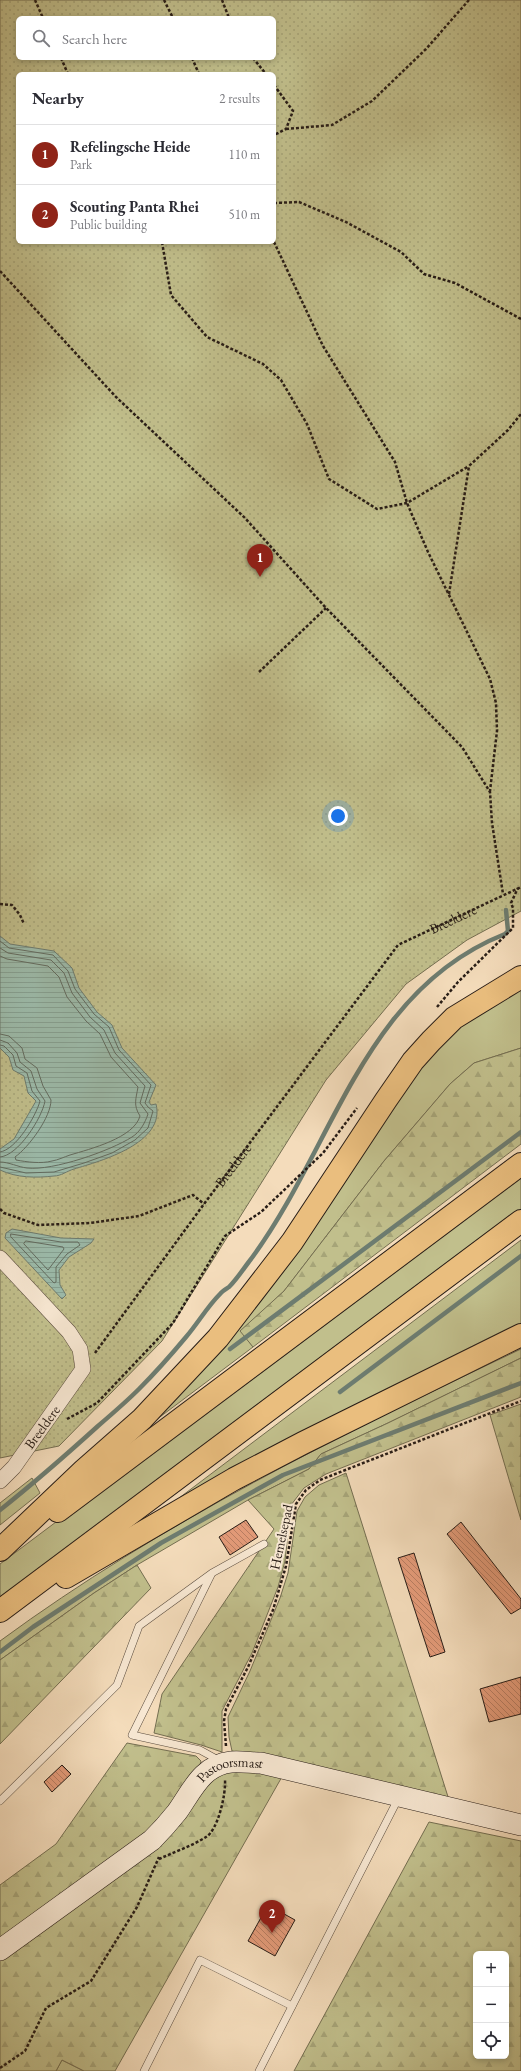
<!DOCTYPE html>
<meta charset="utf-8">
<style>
:root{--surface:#fff;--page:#f7f7f7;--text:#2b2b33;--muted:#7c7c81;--line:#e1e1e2;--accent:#8f2418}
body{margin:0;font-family:"EB Garamond",serif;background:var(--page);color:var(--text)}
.controls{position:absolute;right:12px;bottom:12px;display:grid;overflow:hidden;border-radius:6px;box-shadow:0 2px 6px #0003}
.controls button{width:36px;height:36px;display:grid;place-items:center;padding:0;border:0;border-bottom:1px solid var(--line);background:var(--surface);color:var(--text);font:20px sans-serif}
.you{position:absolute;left:338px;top:816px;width:14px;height:14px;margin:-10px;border:3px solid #fff;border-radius:50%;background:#1a73e8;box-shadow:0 0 0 6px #1a73e833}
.badge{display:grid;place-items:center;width:26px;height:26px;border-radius:50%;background:var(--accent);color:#fff;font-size:13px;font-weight:700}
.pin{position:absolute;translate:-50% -33px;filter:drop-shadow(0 1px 2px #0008)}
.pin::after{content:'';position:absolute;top:21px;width:14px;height:12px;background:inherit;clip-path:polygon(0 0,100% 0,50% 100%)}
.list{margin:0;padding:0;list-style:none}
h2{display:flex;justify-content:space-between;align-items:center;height:52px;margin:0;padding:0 16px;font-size:17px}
h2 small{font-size:13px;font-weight:400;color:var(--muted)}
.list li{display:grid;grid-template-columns:26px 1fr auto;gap:12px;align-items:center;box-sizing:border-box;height:60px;padding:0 16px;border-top:1px solid var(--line)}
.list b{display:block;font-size:15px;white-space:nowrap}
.list p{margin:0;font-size:13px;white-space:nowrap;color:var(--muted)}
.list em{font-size:13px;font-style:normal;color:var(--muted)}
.icon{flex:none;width:22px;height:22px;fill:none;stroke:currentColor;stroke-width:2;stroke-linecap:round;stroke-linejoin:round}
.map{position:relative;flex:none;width:521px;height:2071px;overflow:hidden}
.search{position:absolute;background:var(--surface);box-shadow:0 2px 6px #0003;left:16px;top:16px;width:260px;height:44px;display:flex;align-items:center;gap:10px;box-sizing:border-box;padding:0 14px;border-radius:6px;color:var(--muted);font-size:15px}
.panel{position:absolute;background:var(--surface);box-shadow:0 2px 6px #0003;left:16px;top:72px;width:260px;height:172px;border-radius:6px}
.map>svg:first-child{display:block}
</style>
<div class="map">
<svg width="521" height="2071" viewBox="0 0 521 2071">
<defs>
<pattern id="forest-firs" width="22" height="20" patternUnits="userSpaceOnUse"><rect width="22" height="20" fill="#c1bf8c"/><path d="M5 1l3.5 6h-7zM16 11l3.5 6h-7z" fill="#a6a478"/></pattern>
<pattern id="park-dots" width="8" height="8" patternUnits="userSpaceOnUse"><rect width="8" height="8" fill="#c1bf8c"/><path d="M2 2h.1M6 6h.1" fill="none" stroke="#a6a478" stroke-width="1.8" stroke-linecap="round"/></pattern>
<pattern id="water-rules" width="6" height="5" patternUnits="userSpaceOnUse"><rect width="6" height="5" fill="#9cbcac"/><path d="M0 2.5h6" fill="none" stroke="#86a193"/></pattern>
<pattern id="building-back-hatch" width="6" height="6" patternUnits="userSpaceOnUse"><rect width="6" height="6" fill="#e39a78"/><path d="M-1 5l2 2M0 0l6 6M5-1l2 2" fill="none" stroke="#b87d61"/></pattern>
</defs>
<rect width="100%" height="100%" fill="#f4dcbb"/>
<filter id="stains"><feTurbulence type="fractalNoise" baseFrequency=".005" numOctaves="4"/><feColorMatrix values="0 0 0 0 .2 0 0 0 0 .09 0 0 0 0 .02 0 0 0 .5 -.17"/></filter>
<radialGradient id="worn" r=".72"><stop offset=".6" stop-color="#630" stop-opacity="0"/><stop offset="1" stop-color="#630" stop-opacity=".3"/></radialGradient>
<g fill="#c1bf8c" stroke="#746e51">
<polygon points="521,985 521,1048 474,1063 450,1084 384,1161 284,1291 241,1331 253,1347 124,1444 424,1055 453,1026"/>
<polygon points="521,1173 521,1211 0,1601 0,1564"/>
<polygon points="521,1240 521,1329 142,1526"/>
<path d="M521,1349V1358L388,1423L321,1454L309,1469L248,1500L137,1565L94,1593L0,1660V1641C162,1522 340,1435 521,1349Z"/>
<polygon points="32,1478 40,1493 0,1525 0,1503"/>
<polygon points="62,2060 84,2071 56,2071"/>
</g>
<g fill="url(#forest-firs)" stroke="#746e51" fill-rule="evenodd">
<polygon points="521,1048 521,1144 253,1347 240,1331 284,1291 384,1161 450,1084 474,1063"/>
<polygon points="521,1358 521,1397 326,1474 304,1488 291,1505 285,1561 278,1587 252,1653 222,1711 222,1752 201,1745 154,1733 162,1694 274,1529 248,1500 309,1469 321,1454 388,1423"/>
<polygon points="521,1404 521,1520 490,1415"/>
<polygon points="346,1473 449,1800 232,1751 229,1737 228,1717 250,1671 280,1598 288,1573 297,1511 305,1497 319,1485"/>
<polygon points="137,1565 151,1588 0,1744 0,1660 94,1593"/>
<polygon points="127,1743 196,1756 201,1761 200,1765 163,1821 0,1943 0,1885 56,1844"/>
<polygon points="230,1769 283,1775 115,2071 84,2071 62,2060 56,2071 0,2071 0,1959 211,1780"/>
<path d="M429,1822L521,1841V2071H294ZM476,1954H506V2056H476Z"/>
</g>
<path fill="url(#park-dots)" stroke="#746e51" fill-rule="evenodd" d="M0,0H521V911L467,940L406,984L326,1080L162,1341L59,1446L0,1458ZM18,18H274V58H18ZM18,74H274V242H18Z"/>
<g fill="url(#water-rules)" stroke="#6d7c70">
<path d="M0,936L10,944L54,951L72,968L79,988L97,1012L112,1025L122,1048L156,1085L149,1102L151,1105L156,1104C166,1143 101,1161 74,1169C67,1171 61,1176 54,1176C36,1178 17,1178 0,1170V1149L14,1139L36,1101L28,1093L24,1076L13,1070L9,1057L0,1048Z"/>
<polygon points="12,1229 61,1238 94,1239 91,1243 69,1257 59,1270 60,1285 66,1295 62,1299 5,1238 6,1233"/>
</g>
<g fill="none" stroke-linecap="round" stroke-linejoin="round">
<g stroke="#626c61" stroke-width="1">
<polyline points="0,941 9,948 53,955 68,971 75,989 94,1014 109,1027 119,1050 151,1085 145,1103 148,1107 153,1111 148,1128 135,1140 112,1153 84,1163 54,1172 26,1173 0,1167"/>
<path d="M0,948L8,953L51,960L64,973L72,993L90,1017L104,1030L115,1053L145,1086L140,1103L148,1114C145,1123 140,1132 132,1137C110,1151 53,1171 27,1168C18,1167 9,1162 0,1162"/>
<path d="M0,956L7,959L48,966L59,977L67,997L86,1021L100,1034L111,1057L138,1087C136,1099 133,1105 140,1116C134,1138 90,1149 70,1155C64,1157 58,1160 52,1161C41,1164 27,1162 16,1160L15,1157C29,1147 51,1117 51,1100L43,1086L37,1068L25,1059L22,1048L9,1036L0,1034"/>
<path d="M0,1040L8,1043L17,1053L20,1062L31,1071L37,1089L45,1101C42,1118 18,1156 0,1157"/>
<path d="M0,1045L4,1046L13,1055L16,1066L27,1073L32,1091L40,1101C36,1116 16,1150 0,1152"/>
<polygon points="11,1234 61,1242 78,1242 80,1245 67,1254 56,1267 56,1282 54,1283 11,1237"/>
<polygon points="26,1241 63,1247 64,1249 48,1270 24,1244"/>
</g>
<g stroke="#6d7c70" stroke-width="4.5">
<polyline points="230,1349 521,1132"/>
<polyline points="340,1392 521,1256"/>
<path d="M0,1510C34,1483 66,1455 98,1426C112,1414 126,1402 139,1389C155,1373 171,1355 186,1337C198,1323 207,1307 220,1294C222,1291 226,1289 229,1287C237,1279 244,1268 251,1259C334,1147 363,990 505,934L508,931L506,910"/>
<polyline points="0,1652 33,1627 161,1543 283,1475 521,1383"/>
</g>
</g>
<g fill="url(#building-back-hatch)" stroke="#271c16">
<polygon points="246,1520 258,1537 230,1555 219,1537"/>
<polygon points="461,1522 521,1599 521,1608 511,1614 447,1534"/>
<polygon points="414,1553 445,1652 430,1657 398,1558"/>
<polygon points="521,1677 521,1714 489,1722 480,1689"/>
<polygon points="62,1765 71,1774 52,1792 44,1782"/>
<polygon points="268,1905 295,1920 275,1956 248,1941"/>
</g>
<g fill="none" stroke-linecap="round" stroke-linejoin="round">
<g stroke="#5a4c3f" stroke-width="8">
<g id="lane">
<polyline points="211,1575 132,1735 200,1750 220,1761"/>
<polyline points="0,1801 117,1685 139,1626 212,1573 264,1544"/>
<polyline points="144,2071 200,1960 292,2006"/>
<polyline points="259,2071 399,1797"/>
</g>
</g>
<g stroke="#5a4c3f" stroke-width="16">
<polyline id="street" points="0,1258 69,1332 80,1349 83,1369 14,1467 0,1481"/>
</g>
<g stroke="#271c16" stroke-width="22">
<g id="secondary">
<path id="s2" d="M0,1950L152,1840C161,1831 169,1822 177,1812C192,1791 202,1765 231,1762C240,1761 252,1763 261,1763L521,1825"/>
</g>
</g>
<g stroke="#271c16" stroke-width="24">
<g id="highway">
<polyline points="58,1511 521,1164"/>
<polyline points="0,1550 84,1470 142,1419 218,1338 292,1242 386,1100 413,1061 431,1041 454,1018 521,977"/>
<polyline points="66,1577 234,1479 303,1443 521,1335"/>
<polyline points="0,1611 521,1221"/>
</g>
</g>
<g stroke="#271c16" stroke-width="2.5" stroke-dasharray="3 2" stroke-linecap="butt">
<polyline points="35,0 43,18"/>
<polyline points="164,0 173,18"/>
<polyline points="222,0 229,18"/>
<polyline points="61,58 68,74"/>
<polyline points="192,58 199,74"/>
<polyline points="253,58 266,74"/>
<polyline points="274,85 293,111 286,129 274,135"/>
<polyline points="286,129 332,125 372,101 426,49 469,0"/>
<polyline points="274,203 299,202 346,222 401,252 424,274 455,283 521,319"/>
<polyline points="162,242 171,295 207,337 263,364 281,380 307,424 329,479 377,509 407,503 469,466"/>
<polyline points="274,242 323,346 395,462 407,503 428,552 490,679 496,703 497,731 490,791"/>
<polyline points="0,271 116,397 245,518 326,608 462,747 490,792 492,823 503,894"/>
<polyline points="449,594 469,466 508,430 521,414"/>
<polyline points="259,672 326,608"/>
<polyline points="0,904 12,905 20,915 24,924"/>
<polyline points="437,1007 458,982 513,928 513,908 511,903 518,888"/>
<polyline points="0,1209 4,1213 38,1225 90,1223 139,1216 193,1195 204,1204"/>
<path id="s1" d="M95,1353L204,1204L398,945L521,887"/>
<polyline points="67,1419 97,1403 173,1323 225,1236 261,1212 323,1153 357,1108"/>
<polyline points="226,1746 224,1721 226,1709 248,1667 273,1610 286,1566 296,1504 306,1490 320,1480 521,1401"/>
<path d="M159,1859C174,1852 192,1846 206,1837C218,1830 226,1794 225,1780"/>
<polyline points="0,2068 25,2051 46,2008 91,1981 137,1907 159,1857"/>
</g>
<use href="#lane" stroke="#f8e8d3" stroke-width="7"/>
<use href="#street" stroke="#f8e8d3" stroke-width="15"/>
<use href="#secondary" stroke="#f8e8d3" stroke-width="21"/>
<use href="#highway" stroke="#eabe7e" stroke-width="22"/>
</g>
<g text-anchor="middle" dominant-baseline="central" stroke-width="4" stroke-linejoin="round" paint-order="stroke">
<g font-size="14" fill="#271c16" stroke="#f8e8d3">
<text stroke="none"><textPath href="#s1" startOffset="569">Breeldere</textPath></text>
<text stroke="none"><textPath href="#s1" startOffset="233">Breeldere</textPath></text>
<text transform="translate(42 1427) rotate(-54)">Breeldere</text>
<text transform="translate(281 1537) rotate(-78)">Hemelsepad</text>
<text stroke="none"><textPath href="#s2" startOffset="299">Pastoorsmast</textPath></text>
</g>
</g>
<rect width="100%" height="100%" filter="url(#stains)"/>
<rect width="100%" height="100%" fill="url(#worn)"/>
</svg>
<div class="controls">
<button>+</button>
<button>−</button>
<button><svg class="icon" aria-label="locate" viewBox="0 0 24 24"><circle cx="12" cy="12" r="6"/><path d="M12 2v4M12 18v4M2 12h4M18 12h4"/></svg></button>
</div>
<div class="you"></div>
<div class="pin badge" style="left:260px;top:577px">1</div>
<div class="pin badge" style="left:272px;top:1933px">2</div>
<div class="search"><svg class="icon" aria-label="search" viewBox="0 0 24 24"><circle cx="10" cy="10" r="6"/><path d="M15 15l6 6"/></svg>Search here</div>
<section class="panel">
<h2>Nearby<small>2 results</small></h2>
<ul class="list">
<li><span class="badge">1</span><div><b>Refelingsche Heide</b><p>Park</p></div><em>110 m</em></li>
<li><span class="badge">2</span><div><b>Scouting Panta Rhei</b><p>Public building</p></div><em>510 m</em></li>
</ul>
</section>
</div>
